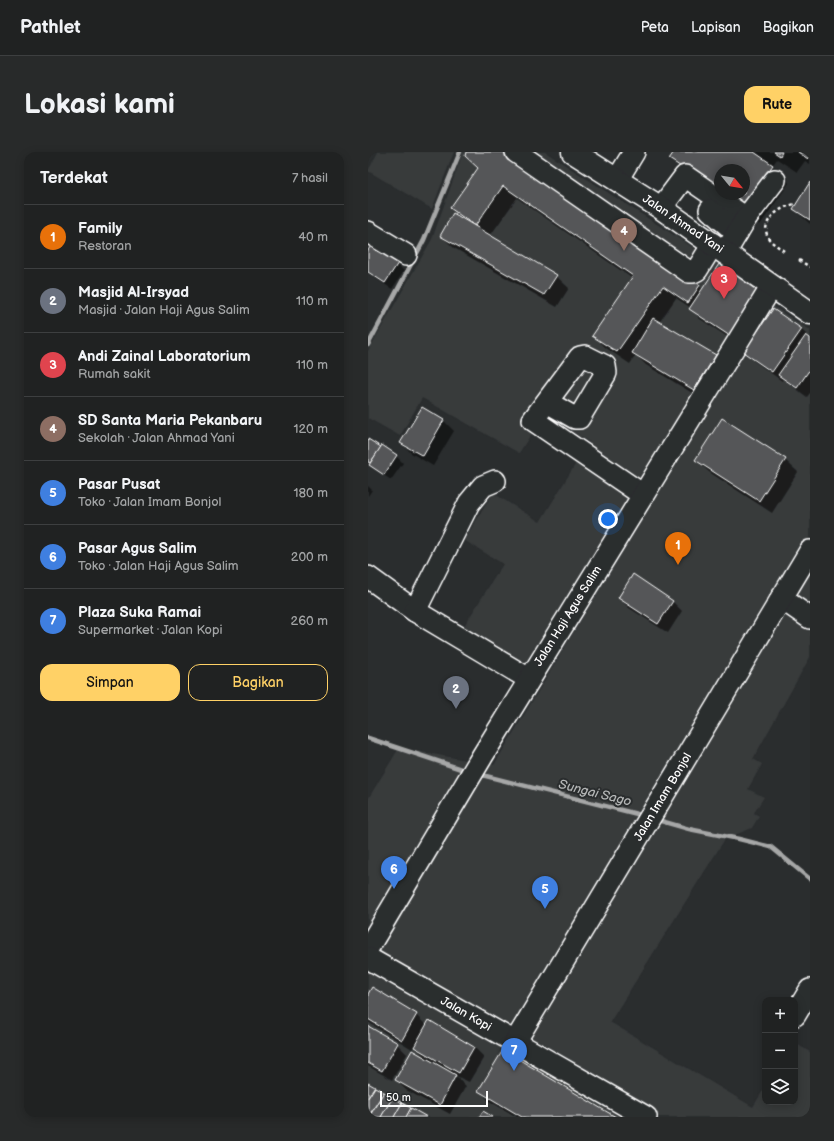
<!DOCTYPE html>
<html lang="id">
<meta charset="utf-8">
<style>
:root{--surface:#202222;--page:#282a2a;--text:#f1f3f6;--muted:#a2a4a5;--line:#3d3f40;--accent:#ffd166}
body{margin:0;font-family:"Balsamiq Sans",sans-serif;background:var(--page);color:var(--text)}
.controls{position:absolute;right:12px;bottom:12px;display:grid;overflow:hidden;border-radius:8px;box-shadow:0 2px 10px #0003}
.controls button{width:36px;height:36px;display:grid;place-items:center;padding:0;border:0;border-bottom:1px solid var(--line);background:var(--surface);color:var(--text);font:20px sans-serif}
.compass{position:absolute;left:346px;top:12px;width:36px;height:36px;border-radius:50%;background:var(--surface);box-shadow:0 2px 10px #0003;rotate:120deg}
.scale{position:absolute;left:12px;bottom:10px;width:108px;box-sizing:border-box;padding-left:4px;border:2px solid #fff;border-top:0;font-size:11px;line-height:14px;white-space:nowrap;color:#fff;-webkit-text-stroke:3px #2a2d2e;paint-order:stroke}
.you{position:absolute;left:240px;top:367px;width:14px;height:14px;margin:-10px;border:3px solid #fff;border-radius:50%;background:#1a73e8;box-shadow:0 0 0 6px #1a73e833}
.badge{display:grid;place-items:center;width:26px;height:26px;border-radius:50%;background:var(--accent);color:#fff;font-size:13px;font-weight:700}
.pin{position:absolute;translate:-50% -33px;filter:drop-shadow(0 1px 2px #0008)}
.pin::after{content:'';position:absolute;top:21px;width:14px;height:12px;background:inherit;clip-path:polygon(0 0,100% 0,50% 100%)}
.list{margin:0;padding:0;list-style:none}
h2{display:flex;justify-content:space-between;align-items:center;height:52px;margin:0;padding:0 16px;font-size:17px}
h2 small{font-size:13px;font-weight:400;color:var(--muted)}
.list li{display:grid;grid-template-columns:26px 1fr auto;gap:12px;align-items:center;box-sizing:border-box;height:64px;padding:0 16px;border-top:1px solid var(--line)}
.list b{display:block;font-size:15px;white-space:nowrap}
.list p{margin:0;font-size:13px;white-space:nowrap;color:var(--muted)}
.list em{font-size:13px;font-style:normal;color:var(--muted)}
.actions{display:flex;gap:8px;padding:12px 16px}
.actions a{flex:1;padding:9px 0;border:1px solid var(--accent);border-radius:12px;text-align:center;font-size:14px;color:var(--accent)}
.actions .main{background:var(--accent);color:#111}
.icon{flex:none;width:22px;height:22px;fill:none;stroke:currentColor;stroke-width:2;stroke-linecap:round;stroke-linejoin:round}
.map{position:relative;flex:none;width:442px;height:965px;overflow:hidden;border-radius:12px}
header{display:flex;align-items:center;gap:24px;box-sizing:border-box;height:56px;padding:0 20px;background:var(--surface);border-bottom:1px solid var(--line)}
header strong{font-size:19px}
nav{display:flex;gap:22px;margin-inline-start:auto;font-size:14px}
.intro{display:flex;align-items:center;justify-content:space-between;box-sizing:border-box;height:96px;padding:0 24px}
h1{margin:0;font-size:28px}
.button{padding:10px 18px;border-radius:12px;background:var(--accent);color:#111;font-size:14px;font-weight:700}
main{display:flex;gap:24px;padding:0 24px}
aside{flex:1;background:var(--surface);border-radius:12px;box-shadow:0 2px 10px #0003}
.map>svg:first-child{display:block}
</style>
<header>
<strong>Pathlet</strong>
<nav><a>Peta</a><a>Lapisan</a><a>Bagikan</a></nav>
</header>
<div class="intro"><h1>Lokasi kami</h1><a class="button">Rute</a></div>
<main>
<aside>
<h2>Terdekat<small>7 hasil</small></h2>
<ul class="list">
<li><span class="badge" style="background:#e8710a">1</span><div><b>Family</b><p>Restoran</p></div><em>40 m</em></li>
<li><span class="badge" style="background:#6b7280">2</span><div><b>Masjid Al-Irsyad</b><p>Masjid · Jalan Haji Agus Salim</p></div><em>110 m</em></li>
<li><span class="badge" style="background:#e0444e">3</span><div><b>Andi Zainal Laboratorium</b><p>Rumah sakit</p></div><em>110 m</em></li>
<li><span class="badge" style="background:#8d6e63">4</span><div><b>SD Santa Maria Pekanbaru</b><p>Sekolah · Jalan Ahmad Yani</p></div><em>120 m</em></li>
<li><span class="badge" style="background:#3f7fe0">5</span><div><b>Pasar Pusat</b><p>Toko · Jalan Imam Bonjol</p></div><em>180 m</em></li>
<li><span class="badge" style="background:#3f7fe0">6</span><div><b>Pasar Agus Salim</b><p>Toko · Jalan Haji Agus Salim</p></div><em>200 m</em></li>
<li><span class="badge" style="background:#3f7fe0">7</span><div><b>Plaza Suka Ramai</b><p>Supermarket · Jalan Kopi</p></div><em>260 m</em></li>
</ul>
<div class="actions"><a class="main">Simpan</a><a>Bagikan</a></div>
</aside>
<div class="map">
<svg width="442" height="965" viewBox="0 0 442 965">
<rect width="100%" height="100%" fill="#2a2d2e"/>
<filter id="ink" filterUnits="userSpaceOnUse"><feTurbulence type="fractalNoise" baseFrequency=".025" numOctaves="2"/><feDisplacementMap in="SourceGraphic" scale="8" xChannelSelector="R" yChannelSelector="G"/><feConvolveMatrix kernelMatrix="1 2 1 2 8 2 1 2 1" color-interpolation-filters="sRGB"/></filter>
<g filter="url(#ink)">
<g fill="#373a3b">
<polygon points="10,0 86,0 64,57 0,19"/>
<polygon points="95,0 177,0 391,138 158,513 96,474 135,412 96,388 125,341 172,370 221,290 176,262 151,301 54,246 32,284 0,266 0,199 64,87"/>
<polygon points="402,152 442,178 442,505 385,607 394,612 380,637 396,645 386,661 391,664 384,676 357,687 242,870 385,955 397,935 397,950 427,950 427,891 442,900 442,965 0,965 0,647 31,596 126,613"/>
</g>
<g fill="#0007" fill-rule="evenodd">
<polygon points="99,0 140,0 335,137 372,193 332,167 323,156 308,146 291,171 347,204 360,217 339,250 278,213 268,203 262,212 238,196 225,183 265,127 149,46 122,84 188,124 201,136 189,155 86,96 73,84 94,66 83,56 111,16"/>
<polygon points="250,0 279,0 269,14"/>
<path d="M307,0H442V12L437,9L429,20L409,7L404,14L421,31L392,73L320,23L303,6ZM352,18H376V42H352Z"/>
<polygon points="442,32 442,72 426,57"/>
<polygon points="0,100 29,112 36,119 24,137 0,121"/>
<polygon points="433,177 442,186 442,241 439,245 415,227 414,229 386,209 377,199"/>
<polygon points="54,256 76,269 86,279 65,314 43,301 34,291"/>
<polygon points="0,288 28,304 35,311 23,328 0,312"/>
<polygon points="328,308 417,308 430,320 404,361 341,320"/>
<polygon points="0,334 4,338 0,344"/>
<polygon points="251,446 304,449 314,459 300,481 261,456"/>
<polygon points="4,837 48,863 59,874 106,895 116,905 101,930 86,923 98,934 82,962 38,938 28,928 59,907 46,894 44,897 0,870 0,844"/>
<polygon points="0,875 29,892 39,902 24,928 0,914"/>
<polygon points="0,932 57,965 0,965"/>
<polygon points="112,939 246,965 149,965 121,949"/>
</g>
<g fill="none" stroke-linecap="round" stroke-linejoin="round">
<g stroke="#a6a7a7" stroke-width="4.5">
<polyline points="0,193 56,88 92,0"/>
<polyline points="0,586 99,619"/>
<polyline points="110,622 277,664"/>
<polyline points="286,667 321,677 371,687 403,695 442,727"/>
</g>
</g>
<g fill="#555758" stroke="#fff">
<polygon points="98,0 142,0 332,133 320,151 295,134 249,200 224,184 265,124 135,34 107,74 82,56 110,16 97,4"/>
<polygon points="306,0 386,0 405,13 374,56 355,42 376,42 376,18 352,18 352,40 301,7"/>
<polygon points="406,0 414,0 412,4"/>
<polygon points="430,0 442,0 442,5 440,7"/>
<polygon points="442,30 442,68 425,57"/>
<polygon points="85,61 189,123 176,143 72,84"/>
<polygon points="3,94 30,111 17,131 0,120 0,98"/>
<polygon points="351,112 391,138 362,184 321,157"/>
<polygon points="405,157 434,177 404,220 375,200"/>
<polygon points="285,166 348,203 326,238 264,201"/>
<polygon points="438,183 442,186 442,217 429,236 410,223"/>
<polygon points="54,255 76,268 55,304 32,291"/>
<polygon points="354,266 418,307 391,349 327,308"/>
<polygon points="0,287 13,295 2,311 0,310"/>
<polygon points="14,293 29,303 16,323 1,313"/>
<polygon points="265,422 305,449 290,472 250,446"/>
<polygon points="4,835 49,862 34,888 0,867 0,842"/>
<polygon points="61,868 106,895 91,921 46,895"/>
<polygon points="0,874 30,891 14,919 0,911"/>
<polygon points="44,898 88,923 72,953 27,928"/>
<polygon points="135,898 229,954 248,965 154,965 110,939"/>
<polygon points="0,931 7,935 0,946"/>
<polygon points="7,935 16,940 0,965 0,946"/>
<polygon points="16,940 25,945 13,965 1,965"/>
<polygon points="25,945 34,951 26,965 13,965"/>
<polygon points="34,951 43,956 38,965 26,965"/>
<polygon points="43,956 59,965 38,965"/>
<polygon points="115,959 125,965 111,965"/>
</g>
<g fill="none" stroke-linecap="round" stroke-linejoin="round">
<g stroke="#fff" stroke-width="24">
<g id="minor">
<polyline points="148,0 321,120 325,120 329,118 345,92"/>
<polyline points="249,28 266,0"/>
<polyline points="293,56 317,24 378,66"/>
<polyline points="342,58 369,81"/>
<polyline points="0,80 38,103"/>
<polyline points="357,101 378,66 407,28"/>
<polyline points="179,250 207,266 211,266 238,221 237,214 217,204 212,205 165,268 275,343"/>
<polyline points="0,425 47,459 161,527"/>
<polyline points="413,446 442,466"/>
<polyline points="47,459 101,351 115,334 127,329"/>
<polyline points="0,796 115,603 404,134"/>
<polyline points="0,806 278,965"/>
<polyline points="427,863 442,838"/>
<polyline points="147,890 442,399"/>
</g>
</g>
<g stroke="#fff" stroke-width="25">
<polyline id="major" points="205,0 293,56 442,161"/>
</g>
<g stroke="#fff" stroke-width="2.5" stroke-dasharray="3 3" stroke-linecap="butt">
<path d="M416,99C411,95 405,92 401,87C390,69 413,54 428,52"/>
<polyline points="431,108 442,115"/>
</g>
<use href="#minor" stroke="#2a2d2e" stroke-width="21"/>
<use href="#major" stroke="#2a2d2e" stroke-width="22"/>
</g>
</g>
<g text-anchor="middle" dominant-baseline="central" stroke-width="4" stroke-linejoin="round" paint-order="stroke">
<g font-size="12" fill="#fff" stroke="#2a2d2e">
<text transform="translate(315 72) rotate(34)">Jalan Ahmad Yani</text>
<text transform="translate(200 464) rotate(-58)">Jalan Haji Agus Salim</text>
<text transform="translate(295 645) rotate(-59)">Jalan Imam Bonjol</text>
<text transform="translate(98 862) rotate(30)">Jalan Kopi</text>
</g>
<g font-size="13" font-style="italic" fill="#b4b6b6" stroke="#2a2d2e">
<text transform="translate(227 641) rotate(14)">Sungai Sago</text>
</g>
</g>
</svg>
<div class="controls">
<button>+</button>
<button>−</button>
<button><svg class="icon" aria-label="layers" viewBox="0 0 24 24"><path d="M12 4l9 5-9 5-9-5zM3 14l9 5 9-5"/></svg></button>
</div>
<svg class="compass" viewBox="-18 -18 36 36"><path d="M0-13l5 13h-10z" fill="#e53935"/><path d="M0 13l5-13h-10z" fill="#a2a4a5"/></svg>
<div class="scale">50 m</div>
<div class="you"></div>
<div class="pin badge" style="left:310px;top:413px;background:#e8710a">1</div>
<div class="pin badge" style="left:88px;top:557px;background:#6b7280">2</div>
<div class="pin badge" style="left:356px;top:147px;background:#e0444e">3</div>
<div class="pin badge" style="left:256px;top:99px;background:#8d6e63">4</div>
<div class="pin badge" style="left:177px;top:757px;background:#3f7fe0">5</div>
<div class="pin badge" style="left:26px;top:737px;background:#3f7fe0">6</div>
<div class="pin badge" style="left:146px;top:919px;background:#3f7fe0">7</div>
</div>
</main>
